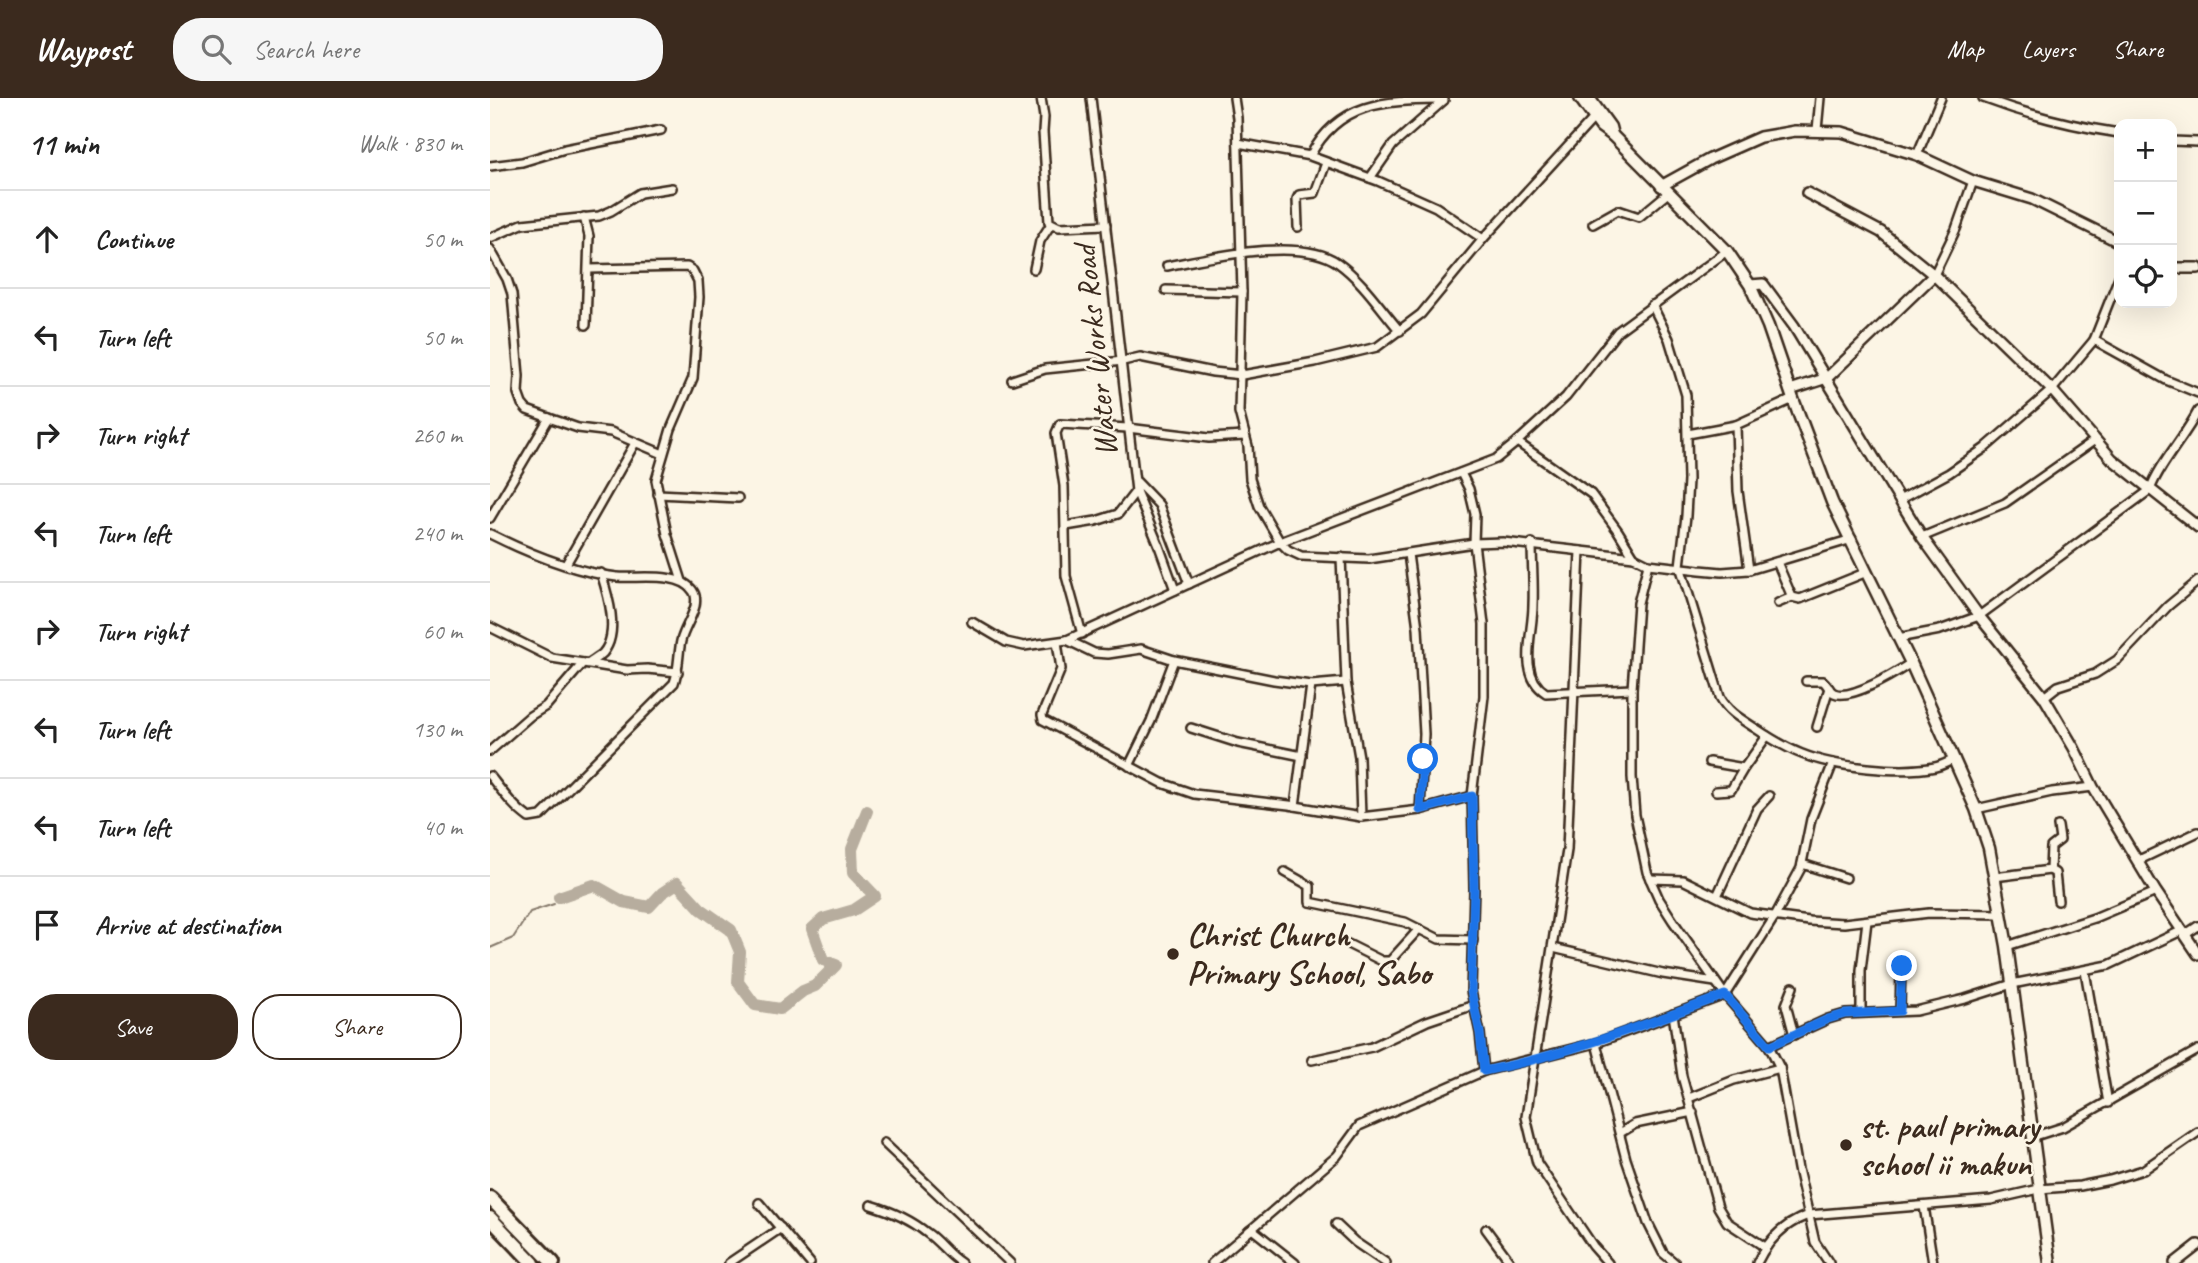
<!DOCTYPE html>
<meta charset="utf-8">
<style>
:root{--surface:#fff;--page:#f6f6f6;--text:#222;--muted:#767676;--line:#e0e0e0;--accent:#3b2a1e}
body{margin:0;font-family:Caveat,sans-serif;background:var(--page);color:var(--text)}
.controls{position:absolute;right:21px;top:21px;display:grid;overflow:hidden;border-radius:14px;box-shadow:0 7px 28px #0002}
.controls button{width:63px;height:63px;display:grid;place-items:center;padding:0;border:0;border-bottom:2px solid var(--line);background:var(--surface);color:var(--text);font:35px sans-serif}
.stop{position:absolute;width:21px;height:21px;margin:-16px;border:5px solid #1a73e8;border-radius:50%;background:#fff}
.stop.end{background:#1a73e8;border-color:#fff;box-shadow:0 2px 7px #0008}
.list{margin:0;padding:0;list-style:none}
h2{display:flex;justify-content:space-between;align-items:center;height:91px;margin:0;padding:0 28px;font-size:30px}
h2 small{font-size:23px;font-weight:400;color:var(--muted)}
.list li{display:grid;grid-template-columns:46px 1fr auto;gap:21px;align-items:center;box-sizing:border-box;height:98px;padding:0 28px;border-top:2px solid var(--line)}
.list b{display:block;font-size:26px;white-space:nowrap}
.list em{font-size:23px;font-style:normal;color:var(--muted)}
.actions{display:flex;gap:14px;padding:21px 28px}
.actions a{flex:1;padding:16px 0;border:2px solid var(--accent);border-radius:28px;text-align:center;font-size:24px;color:var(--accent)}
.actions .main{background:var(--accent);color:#fff}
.icon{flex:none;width:38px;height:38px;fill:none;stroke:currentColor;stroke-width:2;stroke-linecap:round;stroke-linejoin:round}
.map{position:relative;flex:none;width:1708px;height:1165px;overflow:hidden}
header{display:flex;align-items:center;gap:42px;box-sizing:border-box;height:98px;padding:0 35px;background:var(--accent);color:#fff}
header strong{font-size:33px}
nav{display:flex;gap:38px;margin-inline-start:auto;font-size:24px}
.search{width:490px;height:63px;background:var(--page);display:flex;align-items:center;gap:18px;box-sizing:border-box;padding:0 24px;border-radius:28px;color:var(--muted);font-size:26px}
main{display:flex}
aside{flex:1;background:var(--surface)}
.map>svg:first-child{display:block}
</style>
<header>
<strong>Waypost</strong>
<div class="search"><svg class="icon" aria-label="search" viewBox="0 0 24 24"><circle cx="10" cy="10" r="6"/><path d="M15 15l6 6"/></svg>Search here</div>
<nav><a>Map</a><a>Layers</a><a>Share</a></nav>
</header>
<main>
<aside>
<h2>11 min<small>Walk · 830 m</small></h2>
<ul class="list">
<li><svg class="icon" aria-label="ahead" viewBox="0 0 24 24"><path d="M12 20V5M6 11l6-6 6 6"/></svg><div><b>Continue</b></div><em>50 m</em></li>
<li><svg class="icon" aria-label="left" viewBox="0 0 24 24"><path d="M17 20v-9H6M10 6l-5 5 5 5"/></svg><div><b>Turn left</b></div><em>50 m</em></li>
<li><svg class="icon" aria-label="right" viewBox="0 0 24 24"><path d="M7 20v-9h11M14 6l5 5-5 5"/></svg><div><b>Turn right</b></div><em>260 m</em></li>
<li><svg class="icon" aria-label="left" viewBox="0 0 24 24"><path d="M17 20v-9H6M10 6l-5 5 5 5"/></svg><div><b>Turn left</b></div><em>240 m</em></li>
<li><svg class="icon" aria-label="right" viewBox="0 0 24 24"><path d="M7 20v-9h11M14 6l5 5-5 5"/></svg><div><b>Turn right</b></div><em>60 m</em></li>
<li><svg class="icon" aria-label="left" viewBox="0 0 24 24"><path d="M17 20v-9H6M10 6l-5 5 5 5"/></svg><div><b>Turn left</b></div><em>130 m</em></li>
<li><svg class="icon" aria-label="left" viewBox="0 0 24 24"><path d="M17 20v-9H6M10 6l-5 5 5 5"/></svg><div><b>Turn left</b></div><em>40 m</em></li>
<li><svg class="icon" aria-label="arrive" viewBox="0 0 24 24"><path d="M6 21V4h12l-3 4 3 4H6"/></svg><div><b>Arrive at destination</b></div></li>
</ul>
<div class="actions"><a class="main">Save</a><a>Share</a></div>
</aside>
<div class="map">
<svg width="1708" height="1165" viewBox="0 0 1708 1165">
<rect width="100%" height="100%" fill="#fcf5e5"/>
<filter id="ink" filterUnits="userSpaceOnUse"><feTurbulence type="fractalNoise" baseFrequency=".0143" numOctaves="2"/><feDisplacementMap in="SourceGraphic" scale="14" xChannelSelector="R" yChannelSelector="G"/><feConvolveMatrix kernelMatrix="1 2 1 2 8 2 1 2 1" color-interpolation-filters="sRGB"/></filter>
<g filter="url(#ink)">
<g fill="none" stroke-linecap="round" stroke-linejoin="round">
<polyline stroke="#85796b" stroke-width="2" points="0,850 23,840 40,814 64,806"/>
<polyline stroke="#b7ad9e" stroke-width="12" points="69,799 104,787 134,804 159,809 172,795 187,785 211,811 241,832 250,854 248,884 265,907 290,911 313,893 325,888 346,867 333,862 322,831 333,821 364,812 385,798 363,775 362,751 377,713"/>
<g stroke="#3b2a1e" stroke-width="12">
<g id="minor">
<polyline points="551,0 554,19 553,34 559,124 569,129 616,127"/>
<polyline points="601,0 646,393 669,448 685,492"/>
<polyline points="744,0 747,20 752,194 749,314 758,348 760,381 769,408 790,444 798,452 811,458 879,461 984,445 1013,444 1144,459 1158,466 1210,472 1232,474 1259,472 1362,441"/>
<path d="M1493,0C1538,17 1582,28 1629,35"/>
<polyline points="1327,32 1330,0"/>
<polyline points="1682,43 1708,44"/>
<polyline points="748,45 820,58 888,83 946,109 993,141"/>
<polyline points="1427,57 1451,0"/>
<path d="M820,58C850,2 897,3 954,2"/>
<polyline points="0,68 32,64 75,51 171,32"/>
<polyline points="880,80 903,47 953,3"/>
<polyline points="94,119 99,138 96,227"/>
<polyline points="1103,126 1128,112 1149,119 1178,95"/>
<polyline points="808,129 807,101 809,97 825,95 836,65"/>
<polyline points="0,140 32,126 109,118 121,113 150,95 182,90"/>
<polyline points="0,151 17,181 22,196 29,278 28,295 32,306 37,312 59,320 88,330 121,334 173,356"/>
<path d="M677,168C719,160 811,138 848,165C873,183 890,210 910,233"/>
<polyline points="99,171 197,169 203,173 208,183 209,199 203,280 181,331 166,382 177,436 192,483"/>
<polyline points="544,171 550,143 561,126"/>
<polyline points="1444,177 1466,131 1483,83"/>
<polyline points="676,192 752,194"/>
<path d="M1162,207L1179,241L1196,297L1198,382L1196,418L1190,468L1230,599C1238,614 1251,621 1265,630C1280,640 1296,650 1312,656C1344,669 1411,676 1445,669C1451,668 1458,664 1465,661"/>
<polyline points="1604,242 1676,282 1708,295"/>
<polyline points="522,282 555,271 633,263 650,259 723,274 752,277 825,264 887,249 931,216 993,141 1104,20"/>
<polyline points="1246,327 1248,393 1259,472"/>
<polyline points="1198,336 1246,327 1303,301"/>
<polyline points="1027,344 1101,396 1128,433 1144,459"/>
<polyline points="971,375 979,391 985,416 984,445 994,526 994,598 982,698 984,791 981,893 990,935 994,973"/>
<polyline points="647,384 669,407 699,486"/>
<polyline points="168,396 248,400"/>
<polyline points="1411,401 1459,375 1495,350 1562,292 1604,242 1629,179"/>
<polyline points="0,420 59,320"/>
<polyline points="576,428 606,423 628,416 646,393"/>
<path d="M0,436C38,455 84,474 127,479C147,481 190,473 203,493C206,497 206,503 205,508C202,520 194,531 191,543C188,557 189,571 184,585L51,718L39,720C23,709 12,693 0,678"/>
<polyline points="1432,439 1515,405 1605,342"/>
<path d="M1042,445C1042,466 1044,487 1043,507C1043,536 1027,577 1056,595L1142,591"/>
<polyline points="1090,453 1077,752 1036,1019 1047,1065 1103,1148 1118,1165"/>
<polyline points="918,456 928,530 934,636 930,712"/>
<polyline points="851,459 856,584 869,659 871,719"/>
<polyline points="1287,464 1302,499 1288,505"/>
<polyline points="76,466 145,345"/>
<polyline points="1158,466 1148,505 1142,591 1142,679 1145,717 1157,774 1169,801 1183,823 1235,897 1279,948 1290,970 1308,1071 1325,1144 1339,1165"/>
<polyline points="1302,499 1310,501 1377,474"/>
<polyline points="482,524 516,544 534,548 577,542 790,444 1006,361 1027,344 1076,299 1128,233 1237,153"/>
<polyline points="0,529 62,560 137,572 157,571 188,574"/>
<polyline points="592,536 576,478 574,388 566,335 570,326 638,330 719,340 755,338"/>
<path d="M1408,540L1450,532L1489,518L1660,392C1670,365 1694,340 1708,313"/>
<polyline points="577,542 604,555 618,556 651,551 684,562 784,582 821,587 856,584"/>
<polyline points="567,544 571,571 552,617 553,622 672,685 704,696 799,707 871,719 930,712 982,698"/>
<path d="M99,565C103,562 109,559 113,555C130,535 118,497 111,475"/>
<path d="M1316,583H1333C1338,587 1339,593 1344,595C1360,603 1407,574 1421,565"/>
<polyline points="1554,599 1568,588 1605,576 1627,562 1678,508 1708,483"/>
<polyline points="1327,629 1339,590"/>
<polyline points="701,630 748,645 812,658"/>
<polyline points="0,653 40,618 56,608 93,565"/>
<polyline points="1219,664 1254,670 1277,638"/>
<polyline points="639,668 661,623 684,562"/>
<polyline points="1226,693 1241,692 1254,670"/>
<polyline points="805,708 821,587"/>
<polyline points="1486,711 1562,694 1603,689"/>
<polyline points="1647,763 1708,734"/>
<polyline points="1312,766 1356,780"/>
<polyline points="1560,772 1565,775 1568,803"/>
<polyline points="795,774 820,788 820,804 915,824 949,841 983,842"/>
<polyline points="1504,779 1560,772 1561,749 1570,742 1568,728"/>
<polyline points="1160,781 1193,782 1260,815 1319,823 1354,825 1439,815 1511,816"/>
<polyline points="1227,798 1267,711 1279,698"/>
<polyline points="1696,836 1708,828"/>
<polyline points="858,846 892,863 900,863 929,831"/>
<polyline points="1517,848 1604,820 1666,794"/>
<polyline points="1063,850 1173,876 1225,884"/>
<polyline points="1595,873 1618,1005"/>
<polyline points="1303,889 1296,907 1304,937"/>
<polyline points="1410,913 1411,868"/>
<polyline points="1371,915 1371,872 1377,823"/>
<polyline points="1183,916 1192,978 1228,1109 1237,1124 1275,1149"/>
<polyline points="1106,945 1136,1061 1158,1125 1173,1155 1185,1165"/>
<polyline points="1279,948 1338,921 1355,916 1426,913 1475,901 1522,886 1619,867 1691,833"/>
<polyline points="822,962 882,949 937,923 984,907"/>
<polyline points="1199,1000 1244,982 1290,970"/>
<polyline points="1130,1035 1145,1026 1203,1014"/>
<polyline points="1542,1039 1573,1029 1708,952"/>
<polyline points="394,1045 520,1165"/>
<polyline points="269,1105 320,1165"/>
<path d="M381,1107C401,1113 421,1122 437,1135C450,1144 457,1156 471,1165"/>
<polyline points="1434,1108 1443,1165"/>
<polyline points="846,1126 865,1144 896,1165"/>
<polyline points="996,1131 1021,1165"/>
<polyline points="759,1133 762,1131 805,1165"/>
<polyline points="239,1165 291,1130"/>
<polyline points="722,1165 847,1058 869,1028 994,973 1106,945 1235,897 1285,818 1311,770 1321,721 1343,665"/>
<path d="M1267,1165C1278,1142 1294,1125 1319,1117L1501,1102L1549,1091L1590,1088L1620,1082L1653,1072L1708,1034"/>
</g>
</g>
<g stroke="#3b2a1e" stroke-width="14">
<g id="tertiary">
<polyline points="1171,88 1220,61 1270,39 1305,33 1352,34 1427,57 1483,83 1542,101 1629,144"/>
<polyline points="1317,95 1391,134 1444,177 1562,292 1622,361 1708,429"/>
<polyline points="1682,170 1708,170"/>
<polyline points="1260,187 1273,186 1304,228 1432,439 1489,518 1554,599 1584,650 1603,689 1666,794 1708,856"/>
<polyline points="1300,292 1337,280 1444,177"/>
<polyline points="1685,1165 1708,1147"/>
</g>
</g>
<g stroke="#3b2a1e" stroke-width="15">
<g id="secondary">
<polyline points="1090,0 1111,29 1122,37 1237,153 1260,187 1278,228 1303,301 1342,404 1421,565 1486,711 1499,750 1517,848 1560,1165"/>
<polyline points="1099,0 1120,29 1122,37"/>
</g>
</g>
<g stroke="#3b2a1e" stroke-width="18">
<g id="trunk">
<polyline points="0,1100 63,1165"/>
<polyline points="0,1120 43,1165"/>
</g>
</g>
<use href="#minor" stroke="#fcf5e5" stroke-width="7"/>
<use href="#tertiary" stroke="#fcf5e5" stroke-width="9"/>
<use href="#secondary" stroke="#fcf5e5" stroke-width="10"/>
<use href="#trunk" stroke="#fcf5e5" stroke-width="12"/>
</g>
</g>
<g fill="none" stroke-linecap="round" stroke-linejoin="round" filter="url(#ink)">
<path stroke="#1a73e8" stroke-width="9" d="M933,661L930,712L982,698L984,791L981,893L990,935L994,973C1077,957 1155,926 1235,897L1279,948L1338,921L1355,916L1410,913L1412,868"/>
</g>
<g fill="#3b2a1e" stroke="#fcf5e5" stroke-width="2.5">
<circle cx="683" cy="856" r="7"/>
<circle cx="1356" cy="1047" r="7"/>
</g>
<g text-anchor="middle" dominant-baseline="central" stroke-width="5" stroke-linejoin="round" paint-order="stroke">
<g font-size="33" fill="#3b2a1e" stroke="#fcf5e5">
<text transform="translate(605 253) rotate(-96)">Water Works Road</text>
</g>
<g font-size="33" font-weight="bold" fill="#3b2a1e" stroke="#fcf5e5" text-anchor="start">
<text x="697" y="837">Christ Church<tspan x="697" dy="38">Primary School, Sabo</tspan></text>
<text x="1370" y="1028">st. paul primary<tspan x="1370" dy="38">school ii makun</tspan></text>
</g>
</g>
</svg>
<div class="controls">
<button>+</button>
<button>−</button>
<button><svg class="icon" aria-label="locate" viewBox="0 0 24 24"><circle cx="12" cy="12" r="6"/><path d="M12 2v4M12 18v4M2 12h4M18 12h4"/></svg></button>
</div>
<div class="stop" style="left:933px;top:661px"></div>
<div class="stop end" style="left:1412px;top:868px"></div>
</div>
</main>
